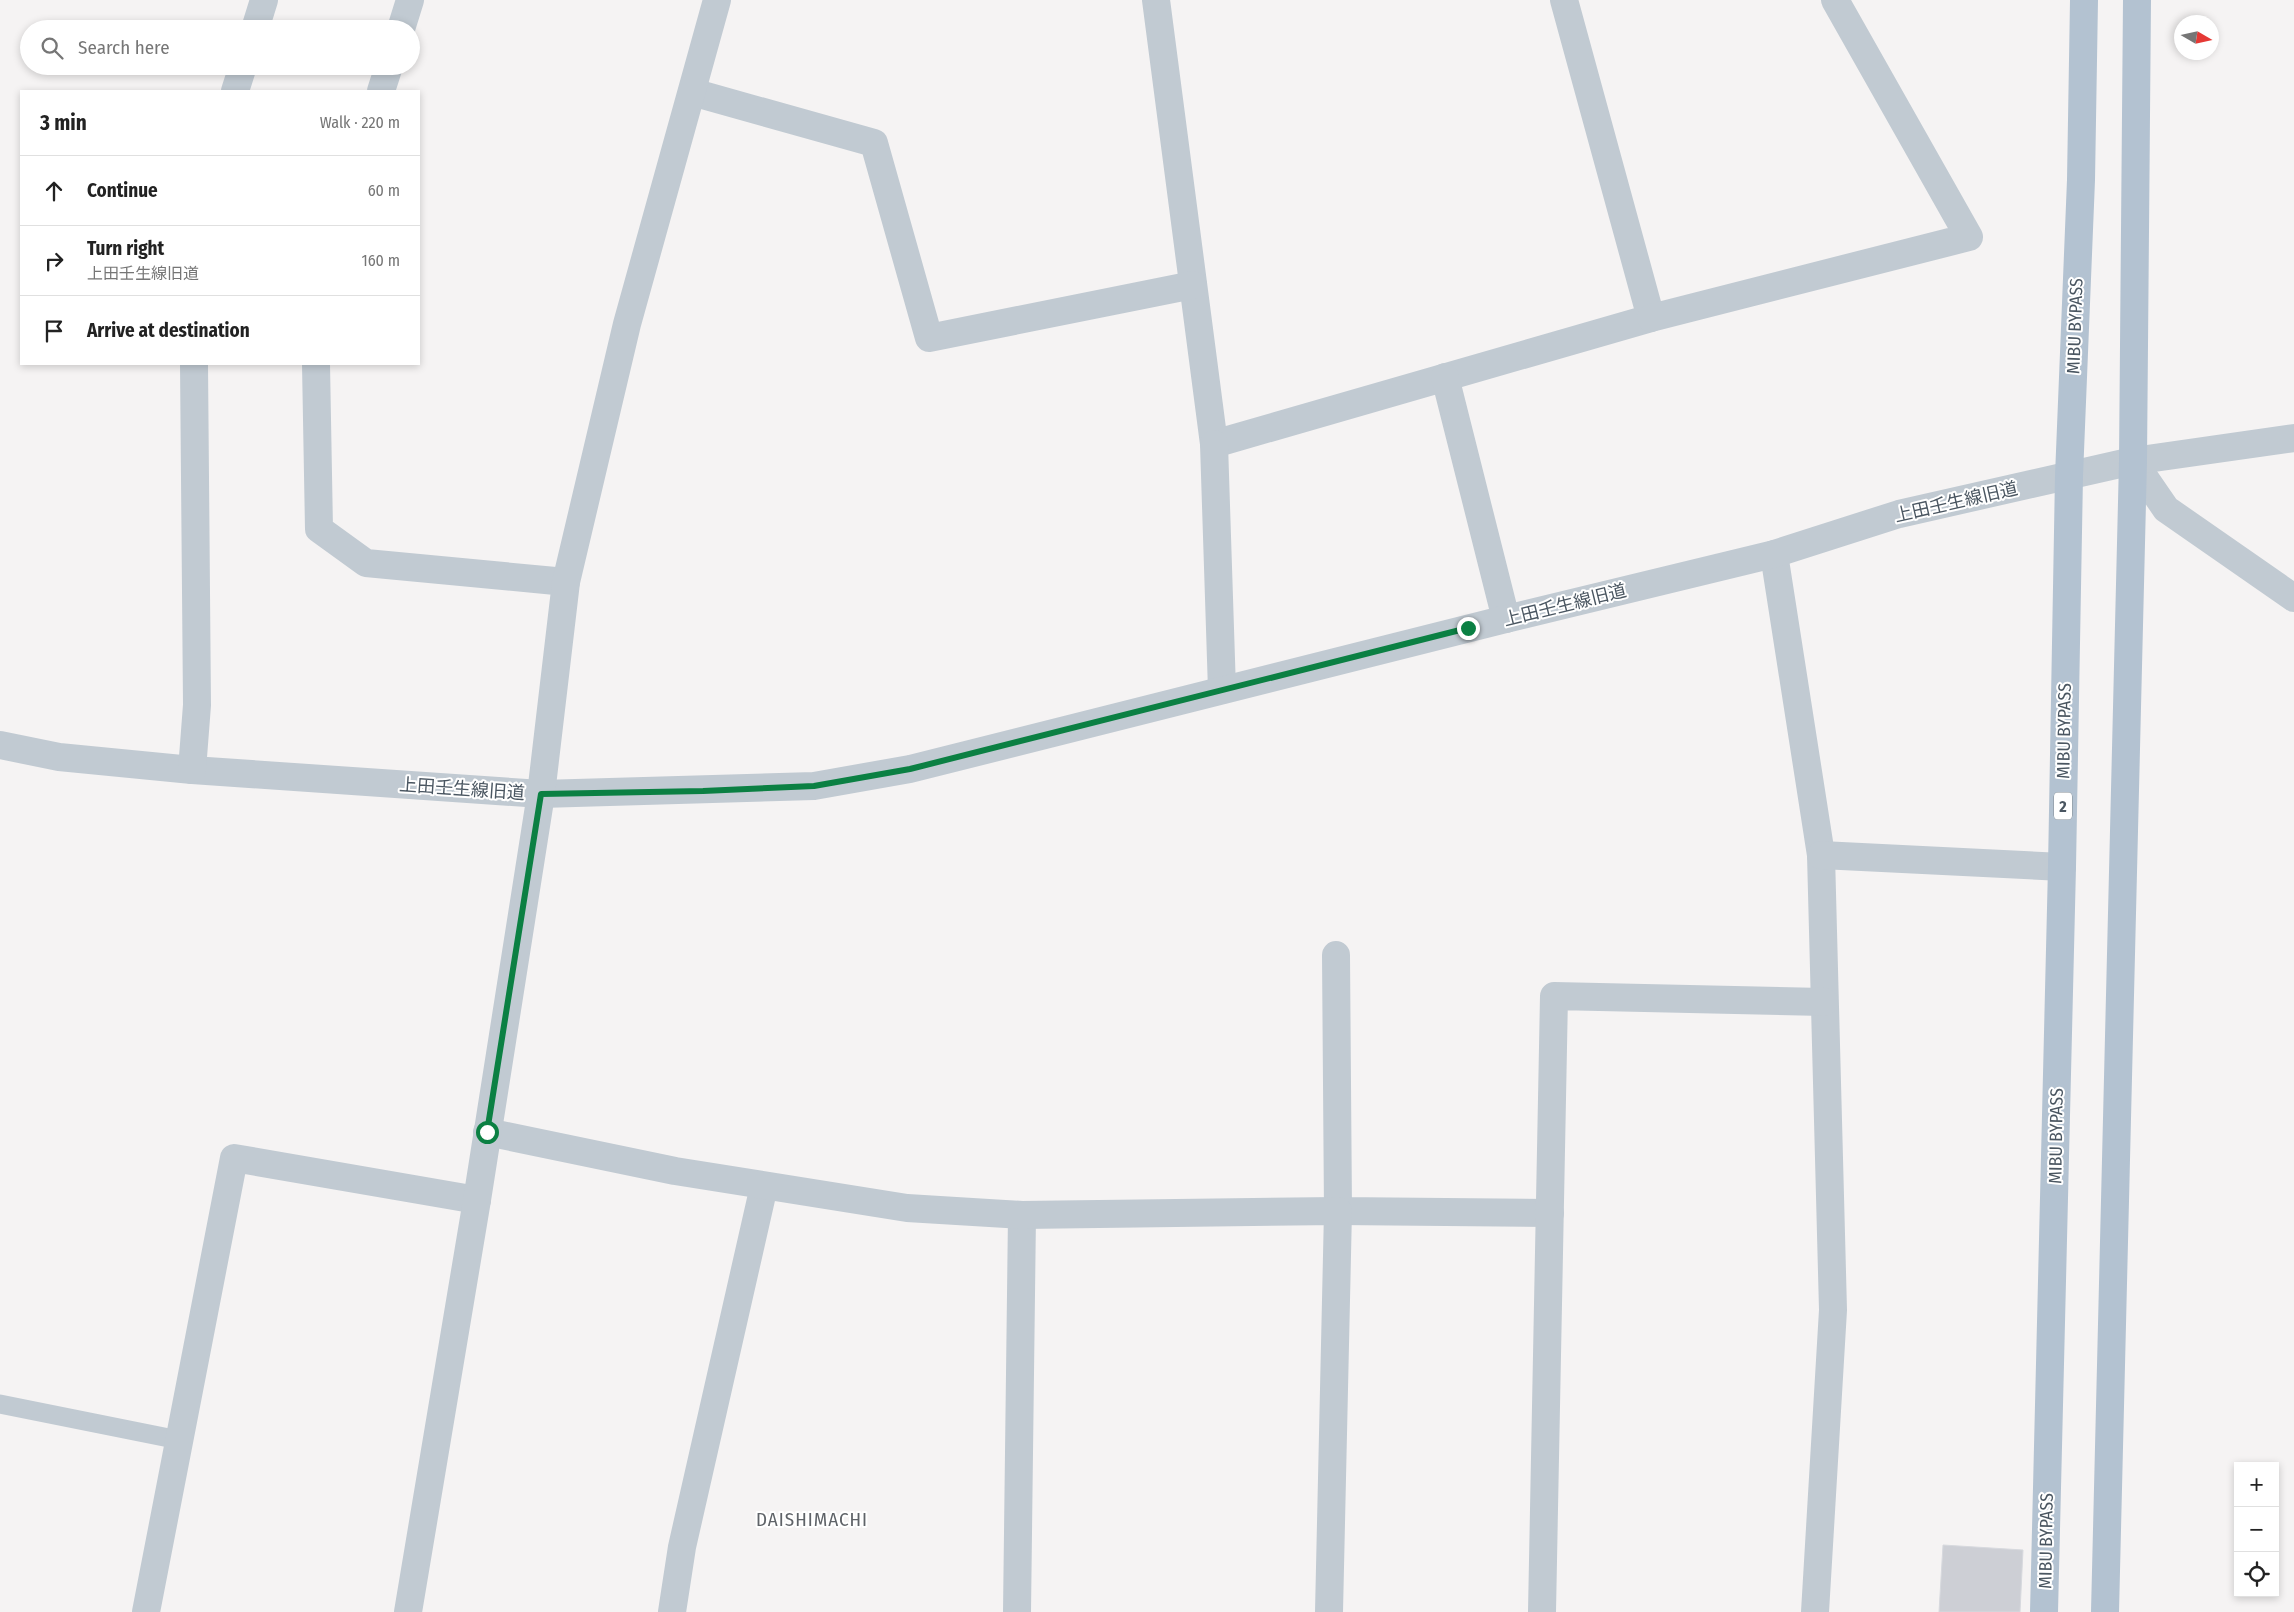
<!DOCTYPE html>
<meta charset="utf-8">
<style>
:root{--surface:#fff;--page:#f2f2f2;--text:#222;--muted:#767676;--line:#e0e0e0}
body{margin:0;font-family:"Fira Sans Condensed","Noto Sans JP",sans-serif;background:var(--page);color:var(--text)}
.controls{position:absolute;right:15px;bottom:15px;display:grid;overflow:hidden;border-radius:0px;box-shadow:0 2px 8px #0003}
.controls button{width:45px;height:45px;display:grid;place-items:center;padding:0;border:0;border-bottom:1px solid var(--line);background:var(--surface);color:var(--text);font:25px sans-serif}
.compass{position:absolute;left:2174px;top:15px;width:45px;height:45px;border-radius:50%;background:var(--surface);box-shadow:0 2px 8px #0003;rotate:99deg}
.stop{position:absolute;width:15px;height:15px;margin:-11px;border:4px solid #0b8043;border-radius:50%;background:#fff}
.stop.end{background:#0b8043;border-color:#fff;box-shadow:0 1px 5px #0008}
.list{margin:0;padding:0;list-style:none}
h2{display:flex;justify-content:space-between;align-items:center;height:65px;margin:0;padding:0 20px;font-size:21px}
h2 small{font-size:16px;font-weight:400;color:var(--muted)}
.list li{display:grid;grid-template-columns:32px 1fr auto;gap:15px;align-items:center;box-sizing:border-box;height:70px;padding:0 20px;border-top:1px solid var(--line)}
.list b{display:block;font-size:19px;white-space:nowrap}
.list p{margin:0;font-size:16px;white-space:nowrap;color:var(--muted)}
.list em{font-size:16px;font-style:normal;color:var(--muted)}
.icon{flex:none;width:28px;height:28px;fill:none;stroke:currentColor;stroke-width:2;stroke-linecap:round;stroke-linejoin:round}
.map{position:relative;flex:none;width:2294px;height:1612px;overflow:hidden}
.search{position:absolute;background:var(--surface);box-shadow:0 2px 8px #0003;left:20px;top:20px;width:400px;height:55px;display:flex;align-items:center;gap:12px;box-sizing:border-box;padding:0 18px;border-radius:28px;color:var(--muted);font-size:19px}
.panel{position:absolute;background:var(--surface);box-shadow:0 2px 8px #0003;left:20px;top:90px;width:400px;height:275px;border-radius:0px}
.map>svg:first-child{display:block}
</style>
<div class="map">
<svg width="2294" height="1612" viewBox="0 0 2294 1612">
<rect width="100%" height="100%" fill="#f5f3f3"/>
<polygon fill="#cdcfd5" stroke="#d7d9de" points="1943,1545 2023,1550 2020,1612 1939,1612"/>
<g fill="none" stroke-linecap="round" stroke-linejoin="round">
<polyline stroke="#c1cad2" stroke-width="19" points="0,1404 179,1440"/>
<g stroke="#c1cad2" stroke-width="28">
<polyline points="1156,0 1214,444 1651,318 1564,0"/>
<polyline points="255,29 264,0"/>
<polyline points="401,29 410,0"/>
<polyline points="235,91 243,66"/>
<polyline points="381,91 389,66"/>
<polyline points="692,92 874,143 929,338 1193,285"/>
<polyline points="1651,318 1969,237 1835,0"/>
<polyline points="316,364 319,529 366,563 566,582"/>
<polyline points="1445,377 1506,619"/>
<polyline points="1214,444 1222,690"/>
<polyline points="2133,461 2166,509 2294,598"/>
<polyline points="1774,554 1821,855 1833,1310 1815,1612"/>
<polyline points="0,745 59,757 192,770 541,794 814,786 910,769 1506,619 1774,554 1899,514 2133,461 2294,438"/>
<polyline points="192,770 197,705 194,364"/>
<polyline points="1821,855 2062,867"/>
<polyline points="1336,955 1338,1211 1550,1213"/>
<polyline points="146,1612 234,1158 477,1200"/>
<polyline points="672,1612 682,1547 764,1186"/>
<polyline points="1017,1612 1022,1215"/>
<polyline points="1542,1612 1554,996 1824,1002"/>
</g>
<g stroke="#c1cad2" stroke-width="28">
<polyline points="487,1132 675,1171 907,1208 1022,1215 1338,1211 1329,1612"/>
<polyline points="408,1612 477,1200 541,794 566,582 627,324 717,0"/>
</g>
<g stroke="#b3c2d1" stroke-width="28">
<polyline points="2044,1612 2062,867 2069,476 2081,180 2084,0"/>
<polyline points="2105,1612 2133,461 2137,0"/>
</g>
</g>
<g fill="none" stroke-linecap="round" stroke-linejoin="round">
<polyline stroke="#0b8043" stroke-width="6" points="487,1132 541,794 703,791 814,786 910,769 1468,628"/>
</g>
<g text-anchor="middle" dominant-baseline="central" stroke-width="4" stroke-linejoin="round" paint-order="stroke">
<rect fill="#fff" stroke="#808990" stroke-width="1" x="2054" y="792.5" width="18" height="27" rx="4"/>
<g font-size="16" font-weight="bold" fill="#4a5661">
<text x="2063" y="806">2</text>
</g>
<g font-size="18" fill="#4a5661" stroke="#fff">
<text transform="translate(2075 326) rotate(-88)">MIBU BYPASS</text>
<text transform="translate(1956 502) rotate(-13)">上田壬生線旧道</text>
<text transform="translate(1565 605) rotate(-14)">上田壬生線旧道</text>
<text transform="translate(2064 731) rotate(-89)">MIBU BYPASS</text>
<text transform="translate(462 789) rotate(4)">上田壬生線旧道</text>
<text transform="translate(2056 1136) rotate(-89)">MIBU BYPASS</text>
<text transform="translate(2046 1541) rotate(-89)">MIBU BYPASS</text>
</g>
<g font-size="19" letter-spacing="1" fill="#5f6368" stroke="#fff">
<text x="812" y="1519">DAISHIMACHI</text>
</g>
</g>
</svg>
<div class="controls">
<button>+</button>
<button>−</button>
<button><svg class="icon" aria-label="locate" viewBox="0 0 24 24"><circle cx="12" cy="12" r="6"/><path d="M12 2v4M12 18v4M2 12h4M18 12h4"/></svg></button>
</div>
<svg class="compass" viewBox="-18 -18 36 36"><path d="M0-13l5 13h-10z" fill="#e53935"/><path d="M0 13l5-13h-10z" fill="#767676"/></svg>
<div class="stop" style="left:487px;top:1132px"></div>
<div class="stop end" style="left:1468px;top:628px"></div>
<div class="search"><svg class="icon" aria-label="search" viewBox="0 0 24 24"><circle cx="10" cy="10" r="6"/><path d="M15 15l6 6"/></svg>Search here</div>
<section class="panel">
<h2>3 min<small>Walk · 220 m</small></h2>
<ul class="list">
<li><svg class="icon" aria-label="ahead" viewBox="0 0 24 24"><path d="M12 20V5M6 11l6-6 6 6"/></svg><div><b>Continue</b></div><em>60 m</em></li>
<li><svg class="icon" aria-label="right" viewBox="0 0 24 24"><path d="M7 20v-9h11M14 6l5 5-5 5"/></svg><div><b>Turn right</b><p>上田壬生線旧道</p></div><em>160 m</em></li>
<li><svg class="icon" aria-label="arrive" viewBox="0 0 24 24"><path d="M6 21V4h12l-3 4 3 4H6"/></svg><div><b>Arrive at destination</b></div></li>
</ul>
</section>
</div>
